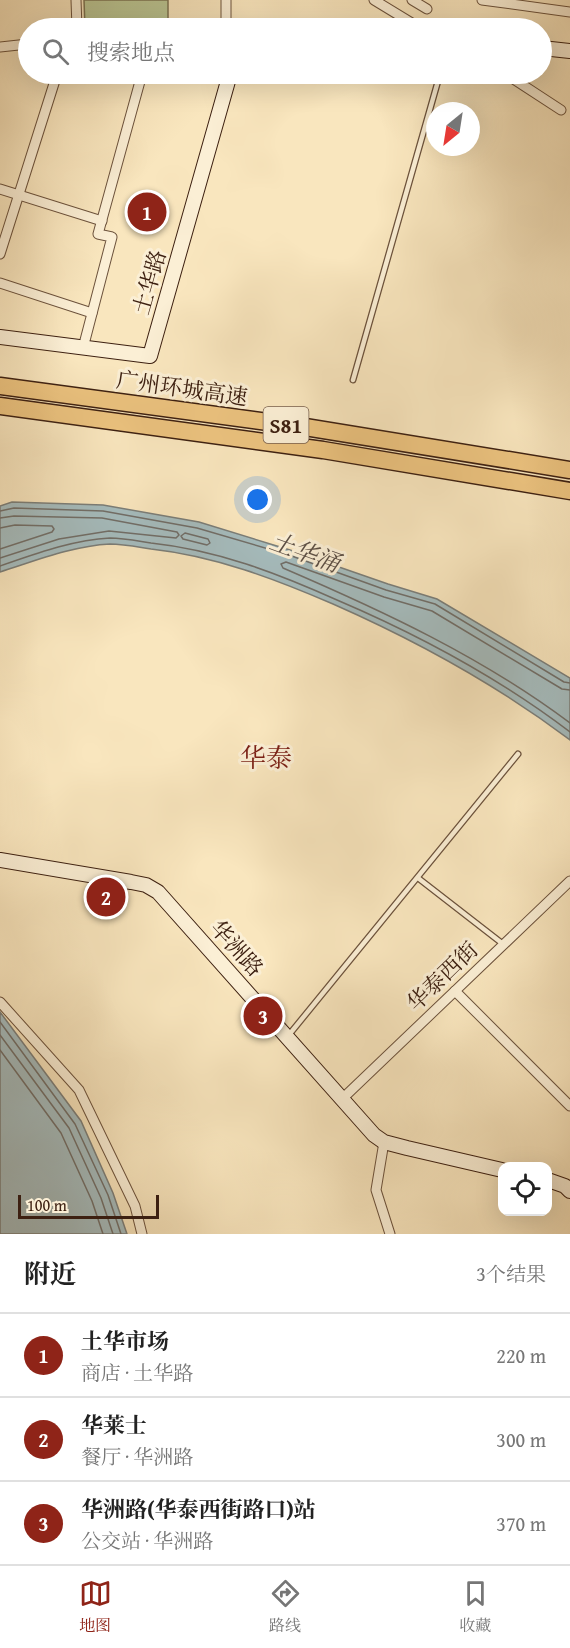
<!DOCTYPE html>
<html lang="zh">
<meta charset="utf-8">
<style>
:root{--surface:#fff;--page:#f6f6f6;--text:#222;--muted:#767676;--line:#e0e0e0;--accent:#8f2418}
body{margin:0;font-family:"Gentium Book Plus","Noto Serif SC",serif;background:var(--page);color:var(--text)}
.controls{position:absolute;right:18px;bottom:18px;display:grid;overflow:hidden;border-radius:12px;box-shadow:0 6px 24px #0002}
.controls button{width:54px;height:54px;display:grid;place-items:center;padding:0;border:0;border-bottom:2px solid var(--line);background:var(--surface);color:var(--text);font:30px sans-serif}
.compass{position:absolute;left:426px;top:102px;width:54px;height:54px;border-radius:50%;background:var(--surface);box-shadow:0 6px 24px #0002;rotate:210deg}
.scale{position:absolute;left:18px;bottom:15px;width:141px;box-sizing:border-box;padding-left:6px;border:3px solid #3d2011;border-top:0;font-size:16px;line-height:21px;white-space:nowrap;color:#3d2011;-webkit-text-stroke:4px #fbefd5;paint-order:stroke}
.you{position:absolute;left:258px;top:500px;width:21px;height:21px;margin:-15px;border:4px solid #fff;border-radius:50%;background:#1a73e8;box-shadow:0 0 0 9px #1a73e833}
.badge{display:grid;place-items:center;width:39px;height:39px;border-radius:50%;background:var(--accent);color:#fff;font-size:20px;font-weight:700}
.pin{position:absolute;translate:-50% -50%;border:3px solid #fff;box-shadow:0 2px 6px #0006}
.list{margin:0;padding:0;list-style:none}
h2{display:flex;justify-content:space-between;align-items:center;height:78px;margin:0;padding:0 24px;font-size:26px}
h2 small{font-size:20px;font-weight:400;color:var(--muted)}
.list li{display:grid;grid-template-columns:39px 1fr auto;gap:18px;align-items:center;box-sizing:border-box;height:84px;padding:0 24px;border-top:2px solid var(--line)}
.list b{display:block;font-size:22px;white-space:nowrap}
.list p{margin:0;font-size:20px;white-space:nowrap;color:var(--muted)}
.list em{font-size:20px;font-style:normal;color:var(--muted)}
.icon{flex:none;width:33px;height:33px;fill:none;stroke:currentColor;stroke-width:2;stroke-linecap:round;stroke-linejoin:round}
.map{position:relative;flex:none;width:570px;height:1234px;overflow:hidden}
.search{position:absolute;background:var(--surface);box-shadow:0 6px 24px #0002;left:18px;right:18px;top:18px;height:66px;display:flex;align-items:center;gap:15px;box-sizing:border-box;padding:0 21px;border-radius:33px;color:var(--muted);font-size:22px}
.sheet{height:330px;background:var(--surface)}
nav{display:flex;justify-content:space-around;align-items:center;box-sizing:border-box;height:84px;border-top:2px solid var(--line);background:var(--surface);font-size:16px;color:var(--muted)}
nav a{display:grid;justify-items:center;gap:3px}
nav .on{color:var(--accent)}
.map>svg:first-child{display:block}
</style>
<div class="map">
<svg width="570" height="1234" viewBox="0 0 570 1234">
<rect width="100%" height="100%" fill="#f9e6be"/>
<filter id="stains"><feTurbulence type="fractalNoise" baseFrequency=".00333" numOctaves="4"/><feColorMatrix values="0 0 0 0 .2 0 0 0 0 .09 0 0 0 0 .02 0 0 0 .5 -.17"/></filter>
<radialGradient id="worn" r=".72"><stop offset=".6" stop-color="#630" stop-opacity="0"/><stop offset="1" stop-color="#630" stop-opacity=".3"/></radialGradient>
<polygon fill="#bac694" stroke="#7c7352" stroke-width="1.5" points="84,0 168,0 168,20 85,28"/>
<g fill="#a5bcbe" stroke="#7b7e79" stroke-width="1.5">
<path d="M12,502L103,505L199,522L290,550L388,584L437,599L570,678V740C497,685 417,641 333,604C275,579 215,556 151,549C138,547 123,544 110,544C72,546 35,561 0,572V506Z"/>
<polygon points="0,1012 81,1121 113,1193 127,1234 0,1234"/>
</g>
<g fill="none" stroke-linecap="round" stroke-linejoin="round">
<g stroke="#716e68" stroke-width="1.5">
<polyline points="0,511 14,508 103,511 197,528 289,555 386,590 435,604 564,682 570,683"/>
<polyline points="0,518 14,516 102,518 177,532 179,535 176,538 109,531 59,539 0,558"/>
<polyline points="0,528 15,525 52,526 54,529 52,532 0,549"/>
<polygon points="185,533 208,539 210,543 207,545 183,539 181,536"/>
<path d="M0,566C35,554 72,540 110,538C123,538 138,541 151,543C217,550 277,573 337,600C419,635 499,678 570,732"/>
<path d="M570,690L562,689L432,611L384,597L286,562L281,564L283,568C383,611 482,657 570,723"/>
<polyline points="0,1022 75,1124 108,1195 121,1234"/>
<polyline points="0,1035 69,1128 101,1198 113,1234"/>
<polyline points="0,1050 61,1133 92,1201 103,1234"/>
</g>
<g stroke="#6c523c" stroke-width="7">
<g id="lane">
<polyline points="353,380 440,74"/>
<polyline points="418,878 503,944"/>
<polyline points="288,1036 518,754"/>
</g>
</g>
<g stroke="#6c523c" stroke-width="11">
<g id="street">
<polyline points="76,0 77,28"/>
<polyline points="374,0 420,28"/>
<polyline points="412,0 427,9"/>
<polyline points="482,0 570,12"/>
<polyline points="226,27 226,0"/>
<polyline points="152,28 176,25 244,27"/>
<polyline points="0,47 28,44"/>
<polyline points="506,74 561,110"/>
<polyline points="0,189 102,221"/>
<polyline points="0,254 57,74"/>
<polyline points="0,283 92,313"/>
<polyline points="83,348 112,237 98,234 142,74"/>
<polyline points="455,991 570,1106"/>
<polyline points="0,1002 79,1090 135,1206 142,1234"/>
<polyline points="341,1100 570,881"/>
<polyline points="384,1142 376,1190 390,1234"/>
</g>
</g>
<g stroke="#3d2011" stroke-width="16">
<g id="secondary">
<polyline points="243,28 314,28"/>
<polyline points="542,48 570,51"/>
<polyline points="0,337 150,356 230,74"/>
<polyline points="0,860 131,882 146,885 158,892 374,1135 384,1142 407,1148 502,1170"/>
<polyline points="548,1180 565,1186 570,1191"/>
</g>
</g>
<g stroke="#3d2011" stroke-width="19">
<g id="highway">
<polyline points="0,386 305,427 570,470"/>
<polyline points="0,406 323,450 570,491"/>
</g>
</g>
<use href="#lane" stroke="#fbefd5" stroke-width="4.5"/>
<use href="#street" stroke="#fbefd5" stroke-width="9"/>
<use href="#secondary" stroke="#fbefd5" stroke-width="14"/>
<use href="#highway" stroke="#ecc37f" stroke-width="16"/>
</g>
<g text-anchor="middle" dominant-baseline="central" stroke-width="6" stroke-linejoin="round" paint-order="stroke">
<rect fill="#fbefd5" stroke="#765e4c" stroke-width="1.5" x="263.5" y="407" width="45" height="36" rx="4.5"/>
<g font-size="21" font-weight="bold" fill="#3d2011">
<text x="286" y="425">S81</text>
</g>
<g font-size="22" fill="#3d2011" stroke="#fbefd5">
<text transform="translate(149 282) rotate(-74)">土华路</text>
<text transform="translate(182 388) rotate(8)">广州环城高速</text>
<text transform="translate(237 948) rotate(48)">华洲路</text>
<text transform="translate(442 976) rotate(-44)">华泰西街</text>
</g>
<g font-size="24" font-style="italic" fill="#5c4f45" stroke="#fbefd5">
<text transform="translate(305 552) rotate(20)">土华涌</text>
</g>
<g font-size="26" fill="#7a1f14" stroke="#fbefd5">
<text x="266" y="757">华泰</text>
</g>
</g>
<rect width="100%" height="100%" filter="url(#stains)"/>
<rect width="100%" height="100%" fill="url(#worn)"/>
</svg>
<div class="controls">
<button><svg class="icon" aria-label="locate" viewBox="0 0 24 24"><circle cx="12" cy="12" r="6"/><path d="M12 2v4M12 18v4M2 12h4M18 12h4"/></svg></button>
</div>
<svg class="compass" viewBox="-18 -18 36 36"><path d="M0-13l5 13h-10z" fill="#e53935"/><path d="M0 13l5-13h-10z" fill="#767676"/></svg>
<div class="scale">100 m</div>
<div class="you"></div>
<div class="pin badge" style="left:147px;top:212px">1</div>
<div class="pin badge" style="left:106px;top:897px">2</div>
<div class="pin badge" style="left:263px;top:1016px">3</div>
<div class="search"><svg class="icon" aria-label="search" viewBox="0 0 24 24"><circle cx="10" cy="10" r="6"/><path d="M15 15l6 6"/></svg>搜索地点</div>
</div>
<section class="sheet">
<h2>附近<small>3个结果</small></h2>
<ul class="list">
<li><span class="badge">1</span><div><b>土华市场</b><p>商店 · 土华路</p></div><em>220 m</em></li>
<li><span class="badge">2</span><div><b>华莱士</b><p>餐厅 · 华洲路</p></div><em>300 m</em></li>
<li><span class="badge">3</span><div><b>华洲路(华泰西街路口)站</b><p>公交站 · 华洲路</p></div><em>370 m</em></li>
</ul>
</section>
<nav>
<a class="on"><svg class="icon" aria-label="map" viewBox="0 0 24 24"><path d="M3 6l6-2 6 2 6-2v14l-6 2-6-2-6 2zM9 4v14M15 6v14"/></svg>地图</a>
<a><svg class="icon" aria-label="directions" viewBox="0 0 24 24"><path d="M12 3l9 9-9 9-9-9zM9 14v-3h6M13 9l2 2-2 2"/></svg>路线</a>
<a><svg class="icon" aria-label="saved" viewBox="0 0 24 24"><path d="M7 4h10v16l-5-4-5 4z"/></svg>收藏</a>
</nav>
